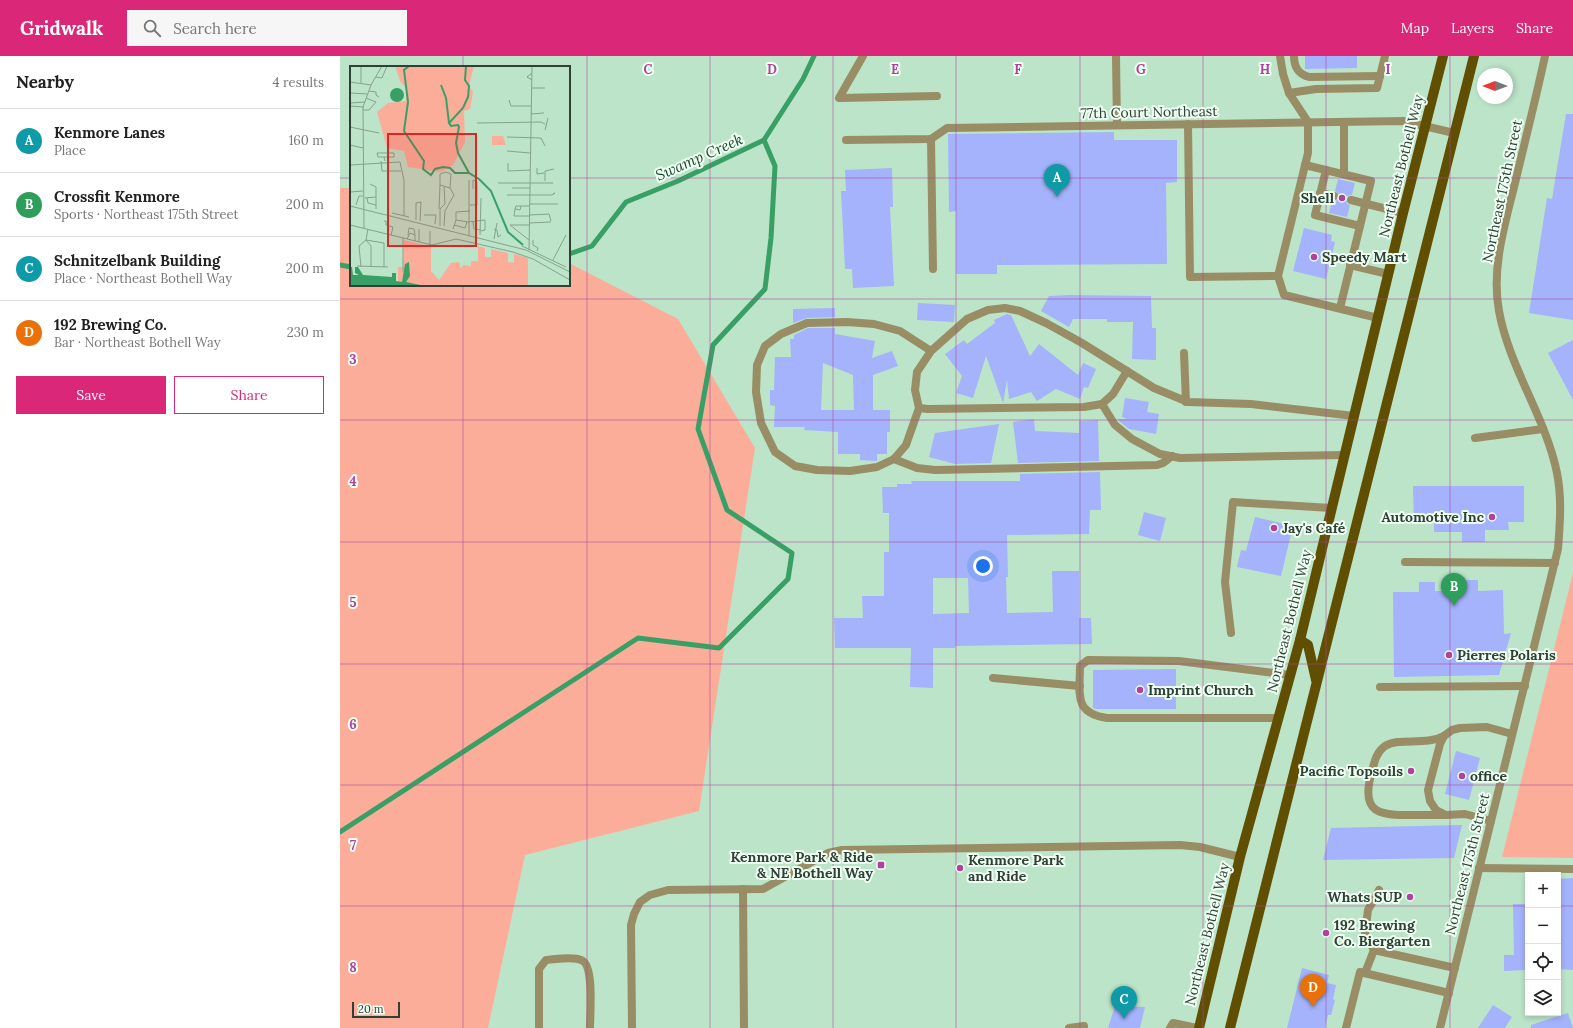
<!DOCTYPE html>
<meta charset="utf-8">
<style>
:root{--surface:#fff;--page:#f6f6f6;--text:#222;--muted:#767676;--line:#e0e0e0;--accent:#db2777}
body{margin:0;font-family:Lora,serif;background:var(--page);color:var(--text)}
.controls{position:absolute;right:12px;bottom:12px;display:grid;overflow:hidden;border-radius:0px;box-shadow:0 2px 6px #0003}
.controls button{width:36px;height:36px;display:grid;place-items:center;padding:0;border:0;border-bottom:1px solid var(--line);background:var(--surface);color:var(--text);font:20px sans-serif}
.compass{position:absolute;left:1137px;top:12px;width:36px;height:36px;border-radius:50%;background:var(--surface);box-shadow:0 2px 6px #0003;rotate:270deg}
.scale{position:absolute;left:12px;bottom:10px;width:48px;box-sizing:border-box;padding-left:4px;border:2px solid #304035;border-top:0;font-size:11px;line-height:14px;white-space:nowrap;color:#304035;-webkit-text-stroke:3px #eefef3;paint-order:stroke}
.you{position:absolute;left:643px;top:510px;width:14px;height:14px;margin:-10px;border:3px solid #fff;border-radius:50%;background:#1a73e8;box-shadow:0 0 0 6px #1a73e833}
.badge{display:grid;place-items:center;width:26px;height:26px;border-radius:50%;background:var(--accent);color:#fff;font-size:13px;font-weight:700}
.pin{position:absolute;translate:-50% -33px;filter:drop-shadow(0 1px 2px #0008)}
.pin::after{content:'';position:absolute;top:21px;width:14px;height:12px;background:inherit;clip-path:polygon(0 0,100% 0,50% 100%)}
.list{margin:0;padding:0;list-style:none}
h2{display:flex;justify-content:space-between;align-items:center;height:52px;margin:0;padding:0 16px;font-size:17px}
h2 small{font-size:13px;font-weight:400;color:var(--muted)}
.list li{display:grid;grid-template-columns:26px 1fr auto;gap:12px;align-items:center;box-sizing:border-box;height:64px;padding:0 16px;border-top:1px solid var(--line)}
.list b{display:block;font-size:15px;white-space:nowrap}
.list p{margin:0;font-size:13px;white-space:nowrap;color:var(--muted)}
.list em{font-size:13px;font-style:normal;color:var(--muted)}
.actions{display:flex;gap:8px;padding:12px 16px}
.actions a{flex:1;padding:9px 0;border:1px solid var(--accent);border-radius:0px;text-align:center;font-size:14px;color:var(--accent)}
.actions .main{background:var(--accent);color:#fff}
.icon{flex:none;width:22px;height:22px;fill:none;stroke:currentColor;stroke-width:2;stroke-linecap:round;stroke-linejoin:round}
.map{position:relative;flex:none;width:1233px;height:972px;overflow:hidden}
header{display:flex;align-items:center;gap:24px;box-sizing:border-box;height:56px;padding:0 20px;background:var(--accent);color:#fff}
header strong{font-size:19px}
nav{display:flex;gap:22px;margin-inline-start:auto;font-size:14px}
.search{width:280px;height:36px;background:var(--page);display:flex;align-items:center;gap:10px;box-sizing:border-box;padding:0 14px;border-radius:0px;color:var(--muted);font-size:15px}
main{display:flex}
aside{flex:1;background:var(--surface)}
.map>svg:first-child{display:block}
</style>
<header>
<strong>Gridwalk</strong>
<div class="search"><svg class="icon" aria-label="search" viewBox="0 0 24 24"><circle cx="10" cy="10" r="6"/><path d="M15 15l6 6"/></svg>Search here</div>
<nav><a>Map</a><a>Layers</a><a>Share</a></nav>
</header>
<main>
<aside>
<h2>Nearby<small>4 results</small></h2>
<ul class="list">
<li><span class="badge" style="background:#0f9aa8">A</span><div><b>Kenmore Lanes</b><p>Place</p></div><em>160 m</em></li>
<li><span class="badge" style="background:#2e9e5b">B</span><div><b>Crossfit Kenmore</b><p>Sports · Northeast 175th Street</p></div><em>200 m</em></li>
<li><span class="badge" style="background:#0f9aa8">C</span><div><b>Schnitzelbank Building</b><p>Place · Northeast Bothell Way</p></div><em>200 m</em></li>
<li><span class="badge" style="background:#e8710a">D</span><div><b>192 Brewing Co.</b><p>Bar · Northeast Bothell Way</p></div><em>230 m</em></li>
</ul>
<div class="actions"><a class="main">Save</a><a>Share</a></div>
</aside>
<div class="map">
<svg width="1233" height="972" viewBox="0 0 1233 972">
<rect width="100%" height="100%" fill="#bce4c8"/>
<g fill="#fbad9a">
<polygon points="0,132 11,132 11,229 229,229 229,207 338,263 415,392 359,755 185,799 148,972 0,972"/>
<polygon points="1233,517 1233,802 1162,801"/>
</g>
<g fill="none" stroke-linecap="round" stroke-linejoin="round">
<g stroke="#38a065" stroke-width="5">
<polyline points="229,198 252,190 286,146 338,125 424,84 463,23 474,0"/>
<polyline points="0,209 11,211"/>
<polyline points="0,776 298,582 379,592 448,523 452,497 387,454 358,373 373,289 425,233 431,182 435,110 424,84"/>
</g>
</g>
<g fill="#a4b3fb" fill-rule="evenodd">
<polygon points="965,0 1017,0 1017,12 965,13"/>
<polygon points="1226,58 1233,58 1233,264 1189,257 1207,142 1212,143"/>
<polygon points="774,76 774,84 837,84 837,126 826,127 827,208 657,209 657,218 616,218 616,155 609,156 608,78"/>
<polygon points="552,112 553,151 550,151 554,230 513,232 512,213 505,213 501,135 506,135 505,114"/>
<polygon points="998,123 1015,127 1012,139 1007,140 1006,143 1007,148 1010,149 1007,161 989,157 992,145 996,145 999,142 999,138 995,135"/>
<polygon points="964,172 992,179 991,185 995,186 986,223 953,215"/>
<polygon points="729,239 811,240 812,272 816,272 816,304 792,303 793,266 767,266 767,263 733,263 729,271 701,255 709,240"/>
<polygon points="578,247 615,249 614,266 577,264"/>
<polygon points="495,252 495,261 467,262 453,267 453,253"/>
<polygon points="667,258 671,259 690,300 699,288 738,319 743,307 756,313 748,332 744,331 740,343 716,333 697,345 691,336 669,343 667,324 663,347 646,300 633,342 616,337 622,320 605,298 624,284 627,288 655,267 654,264"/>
<path d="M468,272H495V278L535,285L532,302L552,295L558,310L533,319V354H550V376H547V398H537V405L520,404V398H498V376L464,374L465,371H434L435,350L430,349V334H434L435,301H451L450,283H454V279ZM483,307L513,319L514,354H481Z"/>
<polygon points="1233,284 1233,344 1208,297"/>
<polygon points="785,342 809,346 807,356 819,358 816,378 789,373 779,365 778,363 787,363 782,361"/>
<polygon points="694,363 695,375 739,377 739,365 758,364 759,405 678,407 673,366"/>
<polygon points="659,368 651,407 615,408 589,401 595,377"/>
<path d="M760,416L761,454H750L749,478L667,479L668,521H666L667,557L713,556L712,515H739V562H751L752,588L615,590V592H593V632L570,631L571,592H495L494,562H523L522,540H544V496H549V457H543L542,431H557V428H572L571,425H680V418ZM593,522H628L629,557L593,558Z"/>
<polygon points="1073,430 1184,430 1184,466 1168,466 1169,474 1145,474 1145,486 1122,486 1122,476 1094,476 1094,467 1074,468"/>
<polygon points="804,456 826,462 820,485 798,479"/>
<polygon points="915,461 953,470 941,520 897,511 901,494 906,495"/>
<polygon points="1122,524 1138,524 1138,535 1163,534 1164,578 1171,577 1159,619 1054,621 1053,536 1079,536 1079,526 1095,526 1095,535 1122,535"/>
<polygon points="836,613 836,653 756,653 753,652 753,614"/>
<polygon points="1116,695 1140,702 1129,744 1105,738"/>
<polygon points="1122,769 1114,802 983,804 991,772"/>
<polygon points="1233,822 1233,914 1218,913 1218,823"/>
<polygon points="1173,848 1188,848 1188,914 1164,915 1164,899 1174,899"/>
<polygon points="962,912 989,919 987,927 996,929 993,943 995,944 991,959 988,959 985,972 947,972"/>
<polygon points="1153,949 1172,961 1165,972 1138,972"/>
<polygon points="775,950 805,951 800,972 768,972"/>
<polygon points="1228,957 1233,972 1191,972 1191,969"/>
</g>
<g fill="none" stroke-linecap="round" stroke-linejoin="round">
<g stroke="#988d64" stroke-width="8">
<polyline points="523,0 499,42 597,40"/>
<polyline points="776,0 777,69"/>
<polyline points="940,0 943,18 949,37 968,66 968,97 938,220 944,239 1038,262"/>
<path d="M954,0C954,11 958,18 969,21L1040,20"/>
<polyline points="949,37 976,33 1037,32 1045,0"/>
<polyline points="1004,66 1004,118"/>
<polyline points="848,68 850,221 938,220"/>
<polyline points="591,83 593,213"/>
<polyline points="506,84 591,83 607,72 1063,65 1114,77"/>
<polyline points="965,109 1031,125 1000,252"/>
<polyline points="986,114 975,159 1020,170"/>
<polyline points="980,137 994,140"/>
<polyline points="1011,144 1063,157"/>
<polyline points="1010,209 1048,218"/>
<polyline points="844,297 846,346"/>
<polyline points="1135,382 1203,373"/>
<polyline points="554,403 577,412 595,414 817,409 823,407 832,400"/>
<polyline points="1065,506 1215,507"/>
<polyline points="891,577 885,526 893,446 991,452"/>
<polyline points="653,622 740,630"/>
<polyline points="1040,631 1185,630"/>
<path d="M938,662H767C733,657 740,637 740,610L748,604L839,605L950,619"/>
<path d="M1104,759C1093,759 1082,759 1071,759C1039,760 1021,756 1031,719C1034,709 1035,697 1045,690C1060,681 1085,690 1104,680"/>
<polyline points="1151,765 1125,758 1106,759 1096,754 1090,745 1088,734 1100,688 1104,680 1112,674 1120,672 1147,671 1172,678"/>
<polyline points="403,833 404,972"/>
<polyline points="1034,894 1025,878 1028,854 1039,834"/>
<polyline points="1025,917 1034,894 1115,912"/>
<path d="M199,972V913L206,904C214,903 236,900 243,905C254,912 250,959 250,972"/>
<polyline points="292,972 291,869 294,858 300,846 310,839 328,834 423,833 488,797 502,794 840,789 860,791 900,801"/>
<polyline points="729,972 744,970"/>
<polyline points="830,972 833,967 857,972"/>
<polyline points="1006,972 1020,916 1109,937"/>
</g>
<g stroke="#988d64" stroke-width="8">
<polyline points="591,295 560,275 534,268 507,266 467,267 441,278 425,290 417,309 416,336 421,367 435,396 455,410 477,414 510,415 537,411 554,403 566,389 579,352 575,334 577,316 591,295 627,263 648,254 665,252 680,255 706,267 742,287 814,332 848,346 911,348 1014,360"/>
<polyline points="762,348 775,369 792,383 820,398 840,402 1004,399"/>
<polyline points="579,352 588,353 744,351 762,348 773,338 787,315"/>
<polyline points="1139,812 1233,813"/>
</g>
<path stroke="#988d64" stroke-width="8" d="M1100,972L1218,493C1220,468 1222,442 1217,417C1206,362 1169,311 1159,255C1151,212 1165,168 1175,127C1185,85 1196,42 1205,0"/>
<g stroke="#604f00" stroke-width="10">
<polyline points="960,584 968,589 976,624"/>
<polyline points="859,972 900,801 960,584 1063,157 1103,0"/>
<polyline points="890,972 1134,0"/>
</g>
</g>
<path fill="none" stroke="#b1419e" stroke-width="1" stroke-opacity="0.55" d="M123,0V11M247,0V972M370,0V972M493,0V972M616,0V972M740,0V972M863,0V972M986,0V972M1110,0V972M0,122H11M229,122H1233M123,229V972M0,243H1233M0,364H1233M0,486H1233M0,608H1233M0,729H1233M0,850H1188M1218,850H1233"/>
<g fill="#b1419e" stroke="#eefef3" stroke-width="1.5">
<circle cx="1002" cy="142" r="4"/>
<circle cx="974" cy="201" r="4"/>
<circle cx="1152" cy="461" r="4"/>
<circle cx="934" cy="472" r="4"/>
<circle cx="1109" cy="599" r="4"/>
<circle cx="800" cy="634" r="4"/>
<circle cx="1071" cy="715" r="4"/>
<circle cx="1122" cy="720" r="4"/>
<rect x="537" y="805" width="8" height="8" rx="2"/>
<circle cx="620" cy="812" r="4"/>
<circle cx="1070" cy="841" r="4"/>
<circle cx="986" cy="877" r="4"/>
</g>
<g text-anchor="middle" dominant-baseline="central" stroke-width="4" stroke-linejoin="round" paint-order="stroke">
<g font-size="14" fill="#304035" stroke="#eefef3">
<text transform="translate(809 56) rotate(-1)">77th Court Northeast</text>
<text transform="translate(1061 110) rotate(-76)">Northeast Bothell Way</text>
<text transform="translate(1162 135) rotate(-78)">Northeast 175th Street</text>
<text transform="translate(949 565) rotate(-76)">Northeast Bothell Way</text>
<text transform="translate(1127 808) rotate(-76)">Northeast 175th Street</text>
<text transform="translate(867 878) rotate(-76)">Northeast Bothell Way</text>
</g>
<g font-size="14" font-weight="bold" fill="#304035" stroke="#eefef3" text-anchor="start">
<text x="994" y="142" text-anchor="end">Shell</text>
<text x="982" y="201">Speedy Mart</text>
<text x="1144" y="461" text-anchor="end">Automotive Inc</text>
<text x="942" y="472">Jay's Café</text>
<text x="1117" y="599">Pierres Polaris</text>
<text x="808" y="634">Imprint Church</text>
<text x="1063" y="715" text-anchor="end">Pacific Topsoils</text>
<text x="1130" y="720">office</text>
<text x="533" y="801" text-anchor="end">Kenmore Park &amp; Ride<tspan x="533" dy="16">&amp; NE Bothell Way</tspan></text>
<text x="628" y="804">Kenmore Park<tspan x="628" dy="16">and Ride</tspan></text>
<text x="1062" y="841" text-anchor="end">Whats SUP</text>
<text x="994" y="869">192 Brewing<tspan x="994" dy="16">Co. Biergarten</tspan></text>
</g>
<g font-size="15" font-style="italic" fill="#204930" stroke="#eefef3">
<text transform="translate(359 101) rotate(-24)">Swamp Creek</text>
</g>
</g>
<g transform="translate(10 10)">
<rect width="220" height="220" fill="#bce4c8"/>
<path d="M45,0H124L119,20L123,26L120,43L114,45L115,76L103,99L91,106L58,101L54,85L37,82L27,46L38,37L56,35V22L50,15ZM142,70H153L156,79H142ZM54,174L81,181V205L89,214L101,197L109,196L111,203L113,199L121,200V195H128V180L135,182V191H141V183L158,187V196L164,197V188L172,190L178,192V220H51L48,215V201H53Z" fill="#fbad9a"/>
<path d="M40 29a7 7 0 1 1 14 0a7 7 0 1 1-14 0ZM59,196L60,210L56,216L75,220H0V201H2L3,209H9L5,207V201H8L13,209L42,211V207H46V215L52,216L55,198Z" fill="#38a065"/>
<path fill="none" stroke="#38a065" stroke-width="2" d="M59,0L54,4L58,36L54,65L74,95L73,103L81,109L85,103L93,101L100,102L105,107H118M116,0L115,14L119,20L118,31L113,42L99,57L101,60L108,59L109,61L106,77L108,87L119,107L129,113L141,125L158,166L173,179M91,19L96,32L99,57"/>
<path fill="none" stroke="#84a28d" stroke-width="1" d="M26,11L32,12L37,0M182,14L177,11L182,7M0,16L21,19M11,17V0M182,22H195M19,25L26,26V29L29,31M0,27L17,28M159,34L161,40H181M0,37L15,36M0,40L14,41M13,44H19L26,36L16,32M181,48L194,47M127,57L191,56L195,58M0,61L29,67M195,64L198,52M157,71L191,72L195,80M0,79L13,82M157,85L180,87M34,91H44V87H27L28,91H34L35,95M31,95L32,105H51M158,97V105L180,104M0,99L50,96L54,114V150M187,102V108L194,107M119,114V170M195,115V105L204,103M148,117H203M20,118L26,121V131M162,122H180M0,126L13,125M157,129H202L205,127L203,128M15,132L26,131V143M17,132L18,137L26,139M179,138H208M6,139L9,130H13M120,139H127V116L123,114V123M0,140L176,184L220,206M171,140L170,144L165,143L166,140H179M89,143L90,119M165,143L164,150H179M42,147L59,151M74,149H86L85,158M179,149L199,148L201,155M66,154V137L71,136L70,155M106,154V146L120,145M34,155H36V159L43,161L41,169M123,155L124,163L131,164M179,157L201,156M0,159L82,179L106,173L163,186L183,193L220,214M104,159L115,162L117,156M179,159H160L179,174M90,160V143L95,138L94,121M94,160L95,145L104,129L100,122L90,119V108L96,106L101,108L100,122M14,162L13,41L21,19L32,0M18,163L16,174L21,180V201M69,163V176M103,163L106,154L118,156L135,154V164L131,165M144,163L147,164L148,171L151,169M58,169L59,162L64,163L65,169M130,169L131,132M53,172V206M57,173L60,167L65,169V175M144,173L147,157M183,174V179L188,182L187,185M80,179V165M172,180L216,201M179,184L182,0M203,194L216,169M7,200L38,201M11,201L9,180L16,174L34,177V201"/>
<path fill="#d62828" fill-opacity="0.15" stroke="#d62828" stroke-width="2" d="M38,68H126V180H38Z"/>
<rect width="220" height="220" fill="none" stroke="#304035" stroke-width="2"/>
</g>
<g font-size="13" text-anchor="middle" font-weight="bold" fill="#b1419e" stroke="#eefef3" stroke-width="4" stroke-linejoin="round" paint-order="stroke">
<text x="308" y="18">C</text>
<text x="432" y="18">D</text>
<text x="555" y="18">E</text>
<text x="678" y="18">F</text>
<text x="801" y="18">G</text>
<text x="925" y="18">H</text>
<text x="1048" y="18">I</text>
<text x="13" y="308">3</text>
<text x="13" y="430">4</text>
<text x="13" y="551">5</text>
<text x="13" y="673">6</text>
<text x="13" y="794">7</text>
<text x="13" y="916">8</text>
</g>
</svg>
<div class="controls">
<button>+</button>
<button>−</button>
<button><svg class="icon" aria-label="locate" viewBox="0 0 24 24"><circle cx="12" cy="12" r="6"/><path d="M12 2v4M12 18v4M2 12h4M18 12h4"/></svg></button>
<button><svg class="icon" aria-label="layers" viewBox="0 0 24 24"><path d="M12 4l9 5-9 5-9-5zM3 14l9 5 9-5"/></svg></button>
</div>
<svg class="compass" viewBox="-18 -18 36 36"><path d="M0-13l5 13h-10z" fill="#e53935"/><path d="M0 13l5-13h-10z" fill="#767676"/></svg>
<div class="scale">20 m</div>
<div class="you"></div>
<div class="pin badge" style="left:717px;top:141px;background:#0f9aa8">A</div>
<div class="pin badge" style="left:1114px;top:550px;background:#2e9e5b">B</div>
<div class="pin badge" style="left:784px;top:963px;background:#0f9aa8">C</div>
<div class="pin badge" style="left:973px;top:951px;background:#e8710a">D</div>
</div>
</main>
